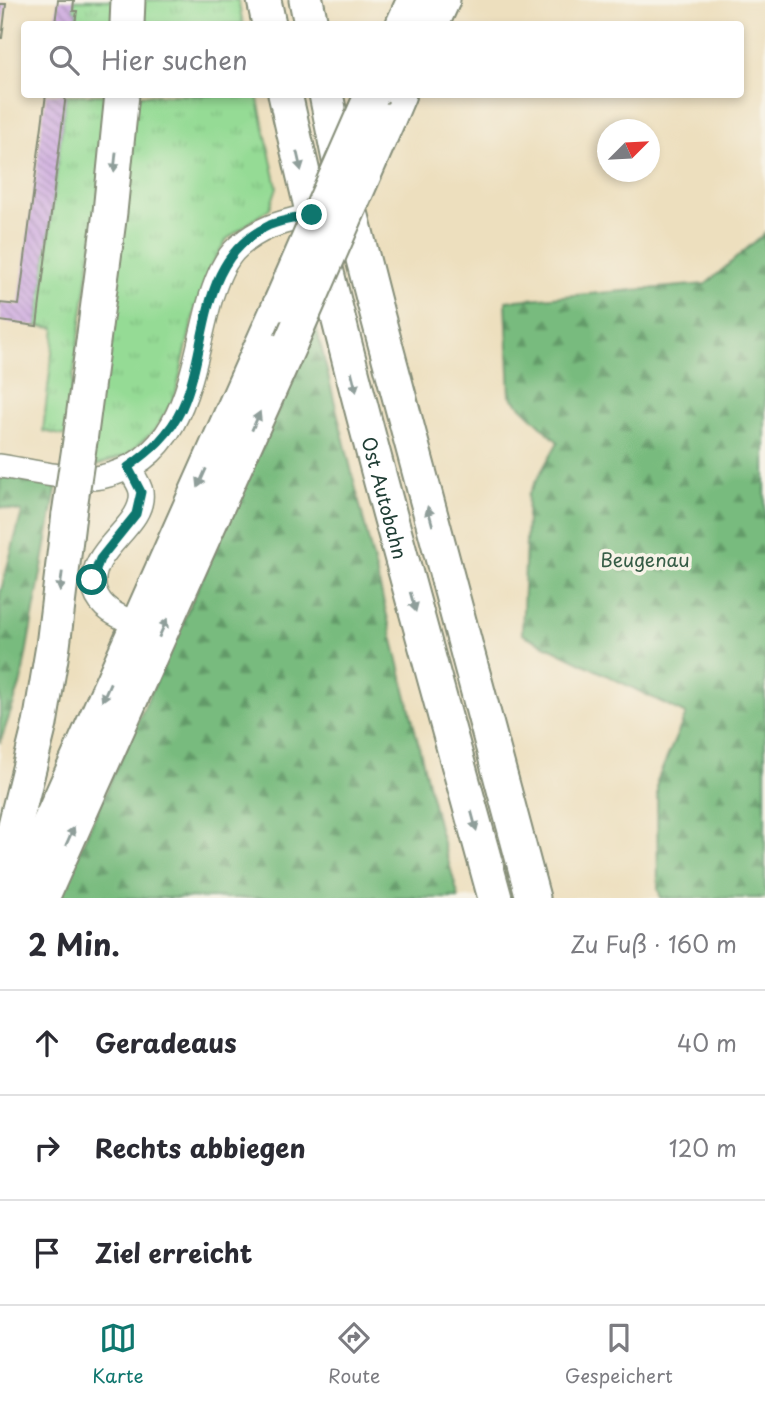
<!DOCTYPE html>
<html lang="de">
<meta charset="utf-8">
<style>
:root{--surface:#fff;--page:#f7f7f7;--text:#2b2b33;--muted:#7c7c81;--line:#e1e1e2;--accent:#0f766e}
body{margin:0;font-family:"Playpen Sans",sans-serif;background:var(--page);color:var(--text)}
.compass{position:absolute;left:597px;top:119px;width:63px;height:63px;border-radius:50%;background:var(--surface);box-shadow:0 4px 10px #0003;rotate:66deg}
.stop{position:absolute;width:21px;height:21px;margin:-16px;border:5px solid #0f766e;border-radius:50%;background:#fff}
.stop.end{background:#0f766e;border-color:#fff;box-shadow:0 2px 7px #0008}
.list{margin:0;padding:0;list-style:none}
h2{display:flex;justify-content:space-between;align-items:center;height:91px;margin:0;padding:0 28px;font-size:30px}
h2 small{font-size:23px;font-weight:400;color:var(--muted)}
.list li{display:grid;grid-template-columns:46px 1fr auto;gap:21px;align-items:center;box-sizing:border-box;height:105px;padding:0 28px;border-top:2px solid var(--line)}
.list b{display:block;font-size:26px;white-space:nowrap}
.list em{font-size:23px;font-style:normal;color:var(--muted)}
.icon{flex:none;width:38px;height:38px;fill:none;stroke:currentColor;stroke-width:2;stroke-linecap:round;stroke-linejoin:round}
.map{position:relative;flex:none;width:765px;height:898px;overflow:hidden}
.search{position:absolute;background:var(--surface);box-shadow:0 4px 10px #0003;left:21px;right:21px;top:21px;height:77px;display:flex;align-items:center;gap:18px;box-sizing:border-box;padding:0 24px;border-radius:7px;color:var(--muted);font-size:26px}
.sheet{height:406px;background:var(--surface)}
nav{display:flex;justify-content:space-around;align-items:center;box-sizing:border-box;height:98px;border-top:2px solid var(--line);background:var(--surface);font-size:19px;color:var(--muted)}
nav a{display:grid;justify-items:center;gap:4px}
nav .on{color:var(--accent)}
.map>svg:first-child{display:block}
</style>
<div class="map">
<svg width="765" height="898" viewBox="0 0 765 898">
<defs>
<pattern id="grass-tufts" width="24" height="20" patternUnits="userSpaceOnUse" patternTransform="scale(1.75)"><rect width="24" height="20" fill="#95db95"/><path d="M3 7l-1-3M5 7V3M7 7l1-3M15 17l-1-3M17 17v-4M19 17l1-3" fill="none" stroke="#80bd81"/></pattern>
<pattern id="forest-firs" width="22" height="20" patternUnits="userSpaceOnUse" patternTransform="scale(1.75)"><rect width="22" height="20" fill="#78bb7e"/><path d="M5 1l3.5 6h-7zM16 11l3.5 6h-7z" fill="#629968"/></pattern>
<pattern id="building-back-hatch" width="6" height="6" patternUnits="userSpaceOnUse" patternTransform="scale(1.75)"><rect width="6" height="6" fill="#cca7df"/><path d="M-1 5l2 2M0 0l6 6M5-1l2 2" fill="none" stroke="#a589b6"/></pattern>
</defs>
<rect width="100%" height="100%" fill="#f7f3e8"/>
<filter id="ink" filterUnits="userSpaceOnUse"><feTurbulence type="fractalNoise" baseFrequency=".0143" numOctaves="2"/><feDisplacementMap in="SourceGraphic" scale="14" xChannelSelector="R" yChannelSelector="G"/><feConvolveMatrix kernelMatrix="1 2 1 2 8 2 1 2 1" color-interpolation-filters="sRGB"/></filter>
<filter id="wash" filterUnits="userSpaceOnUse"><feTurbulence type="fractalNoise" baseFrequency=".00686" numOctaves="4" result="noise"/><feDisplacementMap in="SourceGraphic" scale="28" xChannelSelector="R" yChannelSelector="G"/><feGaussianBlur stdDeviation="1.57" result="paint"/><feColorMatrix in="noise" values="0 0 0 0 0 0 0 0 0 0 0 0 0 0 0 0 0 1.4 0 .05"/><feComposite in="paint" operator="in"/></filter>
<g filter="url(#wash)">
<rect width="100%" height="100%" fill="#eddfbe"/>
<g fill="url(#grass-tufts)" stroke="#5a8c64" stroke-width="2">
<polygon points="74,0 114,0 112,24 75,24 77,12 73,11"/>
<polygon points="141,0 238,0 243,24 139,24"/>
<polygon points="66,95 107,95 97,210 65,436 43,431 55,328 37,326"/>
<polygon points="135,95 257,95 277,187 270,208 227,239 209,269 195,310 175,397 155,430 127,455 89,468"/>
</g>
<g fill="url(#forest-firs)" stroke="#4c7c59" stroke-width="2">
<polygon points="765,233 765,898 661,898 658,889 657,781 686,714 522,634 528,495 558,442 510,396 506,301 706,284"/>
<polygon points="316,326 440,832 459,898 58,898"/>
<polygon points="0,474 57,485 21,682 0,743 0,594 22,512 0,507"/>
</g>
<g id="blocks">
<g fill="url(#building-back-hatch)">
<polygon points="58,0 74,0 73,11 77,11 75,24 55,24"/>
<polygon points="0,4 6,4 2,38 0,38"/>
<polygon points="46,94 66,94 37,326 0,321 0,303 19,305"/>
</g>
</g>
</g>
<g filter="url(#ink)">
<use href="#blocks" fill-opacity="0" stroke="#868e79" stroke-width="2"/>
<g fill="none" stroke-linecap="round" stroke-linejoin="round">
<g stroke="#868e79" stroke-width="26">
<g id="minor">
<path d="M0,466C26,470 77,482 101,477C188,459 191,366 211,297C217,279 224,259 239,246C262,226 283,222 311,215"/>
<path d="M128,467C132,474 140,484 141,492C146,527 84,550 95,591C101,610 120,617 136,624"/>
</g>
</g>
<g stroke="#868e79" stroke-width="37">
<g id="highway">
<polyline points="264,0 269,24"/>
<polyline points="306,0 311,24"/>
<polyline points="127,24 128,0"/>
<polyline points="403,24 414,0"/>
<polyline points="432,24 443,0"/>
<path id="s1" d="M285,94C345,365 422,631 495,898"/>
<polyline points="326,94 344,185 375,306 533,898"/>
<polyline points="388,120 399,94"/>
<polyline points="80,441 110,212 122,94"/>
<polyline points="0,886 40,724 53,646 69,514"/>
<polyline points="16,898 280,304"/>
<polyline points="42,898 291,342"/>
</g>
</g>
<use href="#minor" stroke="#fff" stroke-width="23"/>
<use href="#highway" stroke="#fff" stroke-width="33"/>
<g stroke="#868e79" stroke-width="37" stroke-linecap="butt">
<g id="highway-bridge">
<polyline points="280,304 372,94"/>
<polyline points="291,342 388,120"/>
<polyline points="69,514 80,441"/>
</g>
</g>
<use href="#highway-bridge" stroke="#fff" stroke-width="33"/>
</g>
<defs><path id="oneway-solid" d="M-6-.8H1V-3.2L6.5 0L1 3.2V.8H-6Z" transform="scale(1.75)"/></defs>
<g fill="#8f9e9a">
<use href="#oneway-solid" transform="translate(299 161) rotate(77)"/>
<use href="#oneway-solid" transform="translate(115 162) rotate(96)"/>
<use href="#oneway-solid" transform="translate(354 382) rotate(76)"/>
<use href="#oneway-solid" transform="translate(256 421) rotate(-66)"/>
<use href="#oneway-solid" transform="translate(202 478) rotate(114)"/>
<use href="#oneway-solid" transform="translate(430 516) rotate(-105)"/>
<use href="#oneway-solid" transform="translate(61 582) rotate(97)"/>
<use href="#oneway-solid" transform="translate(413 602) rotate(74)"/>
<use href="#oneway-solid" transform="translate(163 628) rotate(-66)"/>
<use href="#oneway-solid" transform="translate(106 692) rotate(114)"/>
<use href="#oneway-solid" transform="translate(474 821) rotate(75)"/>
<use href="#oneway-solid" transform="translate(70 836) rotate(-66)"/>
</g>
</g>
<g fill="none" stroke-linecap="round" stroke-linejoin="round" filter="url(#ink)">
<path stroke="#0f766e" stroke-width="9" d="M92,580L100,559L136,514L141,492L128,467C151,451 170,434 182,408C210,346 196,259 270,225C282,220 298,218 312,215"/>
</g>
<g text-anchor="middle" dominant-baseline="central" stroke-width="7" stroke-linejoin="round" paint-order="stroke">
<g font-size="19" fill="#1f3d34" stroke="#f7f3e8">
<text stroke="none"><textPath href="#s1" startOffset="416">Ost Autobahn</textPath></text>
</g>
<g font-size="19" fill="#375d47" stroke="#f7f3e8">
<text x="645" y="559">Beugenau</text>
</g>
</g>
</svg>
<svg class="compass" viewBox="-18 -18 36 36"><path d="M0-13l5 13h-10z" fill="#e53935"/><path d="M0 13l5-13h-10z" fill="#7c7c81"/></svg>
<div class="stop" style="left:92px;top:580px"></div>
<div class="stop end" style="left:312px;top:215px"></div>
<div class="search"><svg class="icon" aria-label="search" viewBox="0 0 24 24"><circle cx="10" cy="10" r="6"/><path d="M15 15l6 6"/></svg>Hier suchen</div>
</div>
<section class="sheet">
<h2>2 Min.<small>Zu Fuß · 160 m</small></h2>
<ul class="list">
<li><svg class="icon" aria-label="ahead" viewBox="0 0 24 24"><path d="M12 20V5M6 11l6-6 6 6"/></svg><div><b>Geradeaus</b></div><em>40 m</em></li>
<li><svg class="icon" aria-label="right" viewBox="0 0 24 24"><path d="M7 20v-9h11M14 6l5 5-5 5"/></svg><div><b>Rechts abbiegen</b></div><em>120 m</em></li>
<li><svg class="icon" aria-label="arrive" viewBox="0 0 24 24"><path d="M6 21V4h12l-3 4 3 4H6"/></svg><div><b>Ziel erreicht</b></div></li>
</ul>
</section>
<nav>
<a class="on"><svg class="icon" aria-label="map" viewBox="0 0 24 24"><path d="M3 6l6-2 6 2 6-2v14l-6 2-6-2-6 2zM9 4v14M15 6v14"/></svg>Karte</a>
<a><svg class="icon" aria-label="directions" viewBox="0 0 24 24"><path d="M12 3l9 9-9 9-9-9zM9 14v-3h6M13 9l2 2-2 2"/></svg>Route</a>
<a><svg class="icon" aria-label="saved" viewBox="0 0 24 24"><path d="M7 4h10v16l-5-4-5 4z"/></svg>Gespeichert</a>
</nav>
